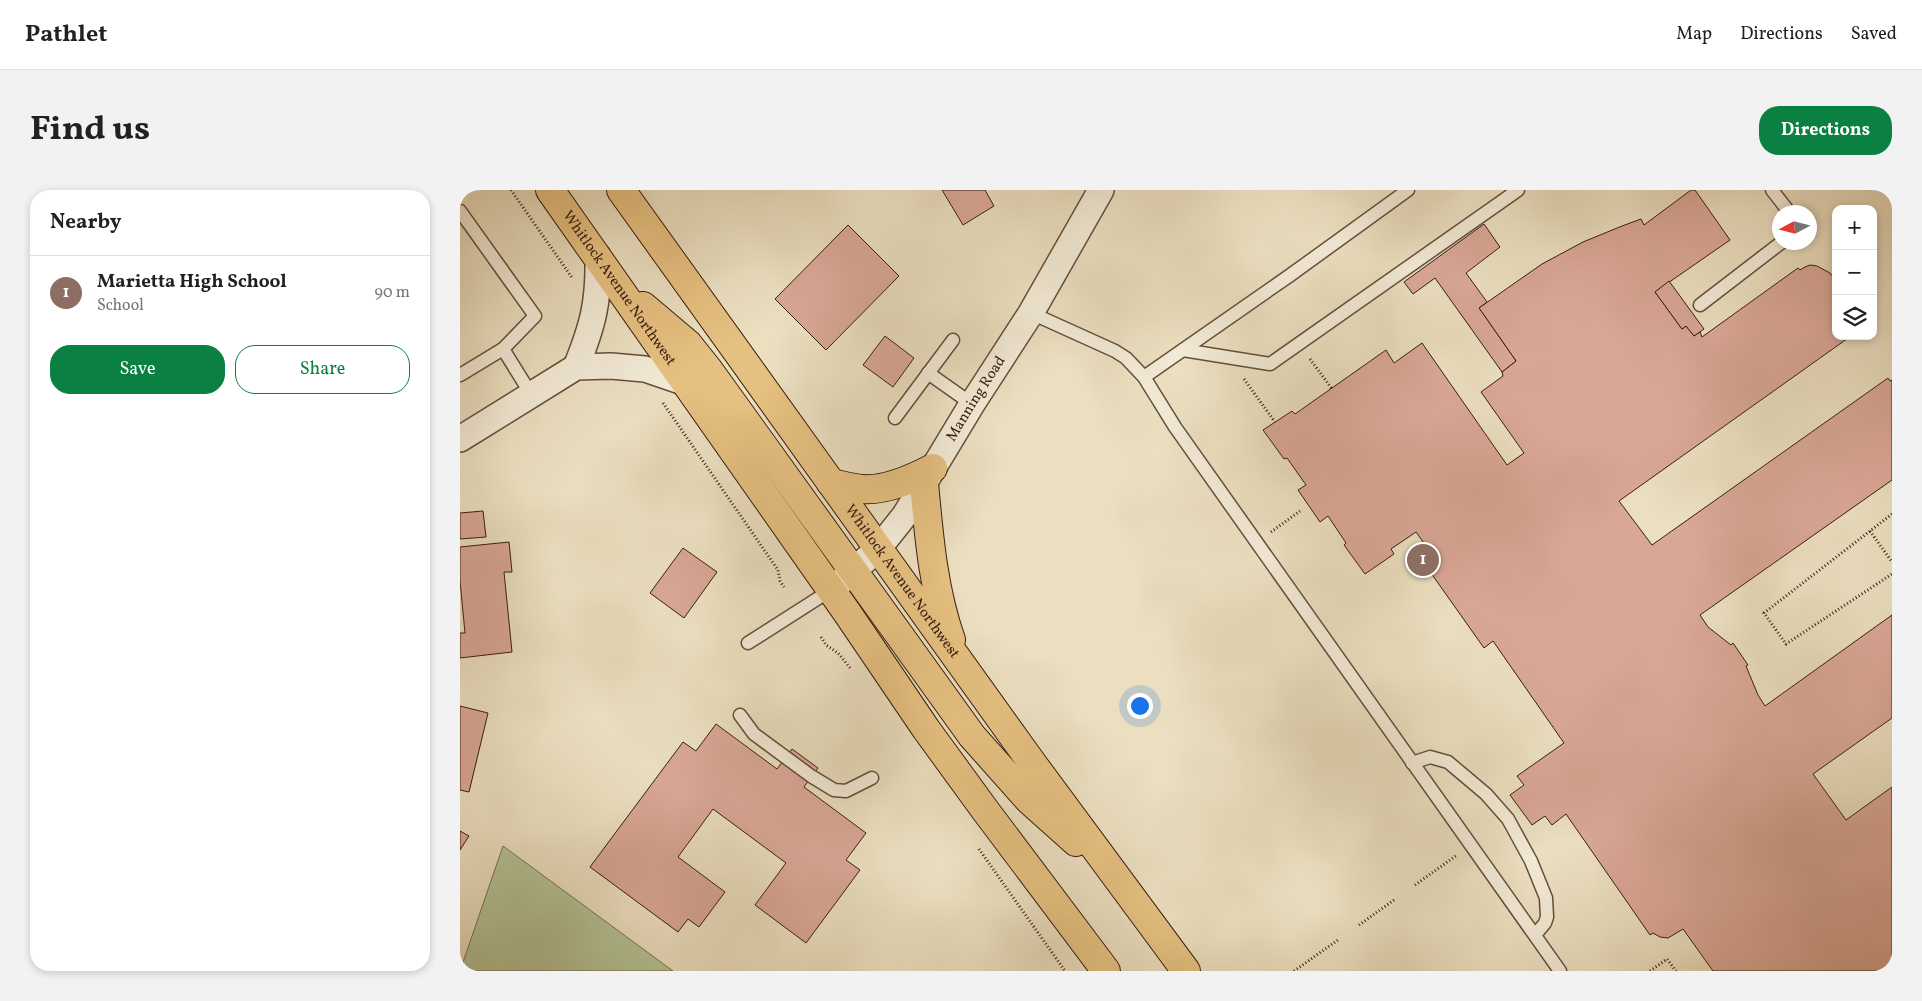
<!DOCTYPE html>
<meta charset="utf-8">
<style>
:root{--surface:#fff;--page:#f2f2f2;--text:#202124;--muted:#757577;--line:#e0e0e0;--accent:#0b8043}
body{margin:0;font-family:Vollkorn,serif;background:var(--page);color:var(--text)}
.controls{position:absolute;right:15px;top:15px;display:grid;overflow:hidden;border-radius:10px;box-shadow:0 2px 8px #0003}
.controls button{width:45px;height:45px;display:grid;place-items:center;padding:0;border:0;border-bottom:1px solid var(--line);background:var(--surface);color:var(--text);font:25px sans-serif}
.compass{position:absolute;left:1312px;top:15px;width:45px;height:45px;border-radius:50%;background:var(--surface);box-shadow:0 2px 8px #0003;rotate:263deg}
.you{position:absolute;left:679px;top:515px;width:18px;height:18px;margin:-12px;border:4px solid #fff;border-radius:50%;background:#1a73e8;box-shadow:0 0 0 8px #1a73e833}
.badge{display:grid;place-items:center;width:32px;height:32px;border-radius:50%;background:var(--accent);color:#fff;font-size:16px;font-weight:700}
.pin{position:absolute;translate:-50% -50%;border:2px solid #fff;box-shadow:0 1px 5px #0006}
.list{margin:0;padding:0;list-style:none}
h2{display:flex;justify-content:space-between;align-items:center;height:65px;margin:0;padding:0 20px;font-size:21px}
h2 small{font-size:16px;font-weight:400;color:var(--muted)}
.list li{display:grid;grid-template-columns:32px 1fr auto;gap:15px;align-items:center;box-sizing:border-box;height:75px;padding:0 20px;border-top:1px solid var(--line)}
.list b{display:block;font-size:19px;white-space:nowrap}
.list p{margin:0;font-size:16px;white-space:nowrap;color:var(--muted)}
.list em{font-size:16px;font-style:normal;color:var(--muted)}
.actions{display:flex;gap:10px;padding:15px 20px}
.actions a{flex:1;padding:11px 0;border:1px solid var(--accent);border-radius:20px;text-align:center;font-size:18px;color:var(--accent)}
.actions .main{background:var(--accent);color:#fff}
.icon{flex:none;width:28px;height:28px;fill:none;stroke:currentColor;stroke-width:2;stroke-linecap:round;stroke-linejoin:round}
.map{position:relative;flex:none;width:1432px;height:781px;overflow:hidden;border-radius:20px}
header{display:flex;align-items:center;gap:30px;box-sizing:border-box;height:70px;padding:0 25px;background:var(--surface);border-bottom:1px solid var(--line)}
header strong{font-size:24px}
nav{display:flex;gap:28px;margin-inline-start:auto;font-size:18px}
.intro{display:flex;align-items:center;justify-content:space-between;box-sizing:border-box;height:120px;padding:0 30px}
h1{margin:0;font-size:35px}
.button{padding:12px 22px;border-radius:20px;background:var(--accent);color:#fff;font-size:18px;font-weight:700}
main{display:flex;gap:30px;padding:0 30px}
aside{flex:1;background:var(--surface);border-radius:20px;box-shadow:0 2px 8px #0003}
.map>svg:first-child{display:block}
</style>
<header>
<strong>Pathlet</strong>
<nav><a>Map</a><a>Directions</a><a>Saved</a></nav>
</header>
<div class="intro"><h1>Find us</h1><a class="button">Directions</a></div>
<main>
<aside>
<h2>Nearby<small></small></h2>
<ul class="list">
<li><span class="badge" style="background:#8d6e63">1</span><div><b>Marietta High School</b><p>School</p></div><em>90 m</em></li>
</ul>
<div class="actions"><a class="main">Save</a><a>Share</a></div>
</aside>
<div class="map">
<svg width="1432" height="781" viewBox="0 0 1432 781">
<rect width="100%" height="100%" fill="#ebdfc0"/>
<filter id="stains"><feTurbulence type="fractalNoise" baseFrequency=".004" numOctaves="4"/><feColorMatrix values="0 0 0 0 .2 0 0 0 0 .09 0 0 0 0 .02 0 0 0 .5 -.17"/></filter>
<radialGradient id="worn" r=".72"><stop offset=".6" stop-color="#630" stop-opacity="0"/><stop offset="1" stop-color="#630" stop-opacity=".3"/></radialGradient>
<polygon fill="#b4c295" stroke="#767052" points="43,656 213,781 0,781"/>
<g fill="#d9a796" stroke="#381d10">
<polygon points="482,0 525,0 534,16 503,35"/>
<polygon points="1231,0 1235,0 1270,50 1195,102 1222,139 1226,136 1234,146 1240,142 1242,147 1338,78 1340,80 1345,77 1350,75 1357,76 1370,83 1376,91 1376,146 1391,146 1159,311 1192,355 1428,188 1430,191 1432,190 1432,290 1240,425 1248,437 1271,455 1273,453 1288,475 1286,476 1298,505 1305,516 1432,425 1432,528 1353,584 1386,630 1432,597 1432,781 1253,781 1223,739 1208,748 1200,747 1193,743 1190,745 1106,624 1092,635 1085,626 1072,635 1050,605 1064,595 1057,586 1104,553 1033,451 1024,458 966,376 976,370 956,342 931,359 934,364 905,384 884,355 886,353 868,326 860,332 838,300 846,295 827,268 824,269 803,240 832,221 835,224 926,160 934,173 962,153 1047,275 1064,263 1021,202 1043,186 1042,182 1056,171 1019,118 1082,74 1123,52 1162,36 1181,29 1184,35"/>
<polygon points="1024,34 1040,57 1006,83 1027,112 1019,118 1056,171 1042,182 975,88 953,104 944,92"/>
<polygon points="388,35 439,86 366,160 315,109"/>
<polygon points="1209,91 1244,139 1234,146 1226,136 1222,139 1195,102"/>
<polygon points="425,146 454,168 433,197 403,175"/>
<polygon points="23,321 26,347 0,349 0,323"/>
<polygon points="49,352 52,382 44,382 52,462 0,468 0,443 5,443 0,391 0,357"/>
<polygon points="223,358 257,382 224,428 190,403"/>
<polygon points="0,516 28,523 9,602 0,600"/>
<polygon points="256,534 317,579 332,559 358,578 344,597 406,643 386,670 400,680 346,753 295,715 326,673 253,619 218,667 265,702 239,737 228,729 218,742 130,677 223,552 236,561"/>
<polygon points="0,641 9,646 0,660"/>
</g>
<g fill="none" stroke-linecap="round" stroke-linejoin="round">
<g stroke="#654e3c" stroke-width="15">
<g id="service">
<polyline points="1312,0 1329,22"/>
<polyline points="0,21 75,126 43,159 71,204"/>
<polyline points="1240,115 1322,52"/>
<polyline points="571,123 655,161 666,168 684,187 715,237 1100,781"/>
<polyline points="723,160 810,174 1058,0"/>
<polyline points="468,183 512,214"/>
<polyline points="0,185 43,159"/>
<polyline points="684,187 829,86 948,0"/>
<polyline points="435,228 493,150"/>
<polyline points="288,453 371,400"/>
<polyline points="280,525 294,544 351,586 374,600 386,601 412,588"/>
<polyline points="952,573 970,567 988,572 1026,604 1048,629 1071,671 1086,708 1087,727 1085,733 1075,745"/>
</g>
</g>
<g stroke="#654e3c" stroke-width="28">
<g id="minor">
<path d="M116,177C133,135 139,112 138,66"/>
<polyline points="0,249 116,177 151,176 185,179 226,193"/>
<path id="s1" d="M371,400L418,359L445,325L512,214L571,123L641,0"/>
</g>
</g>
<g stroke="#381d10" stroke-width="30">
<g id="trunk">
<path id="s2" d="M90,0L388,424L466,539L525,620L646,781"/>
<path id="s3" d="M161,0L570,570L726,781"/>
<polyline points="183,116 228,154 248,179 512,546 569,610 616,652"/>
<path d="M371,293C381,295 392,298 402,299C426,301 452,289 473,278"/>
<path d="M464,293C469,346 473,399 491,450"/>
</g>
</g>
<g stroke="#381d10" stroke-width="3" stroke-dasharray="1 2.5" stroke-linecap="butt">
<polyline points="51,0 113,89"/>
<polyline points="850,169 872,199"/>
<polyline points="784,189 815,232"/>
<polyline points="203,213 318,380 320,391 324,397"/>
<polyline points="1432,324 1304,423 1326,454 1432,384"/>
<polyline points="1410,341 1432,372"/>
<polyline points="811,342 840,321"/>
<polyline points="361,447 366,455 378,463 391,479"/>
<polyline points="519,659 605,781"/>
<polyline points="955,695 997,665"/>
<polyline points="899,735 934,710"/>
<polyline points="834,781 878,750"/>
<polyline points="1190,781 1207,769 1216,781"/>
</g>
<use href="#service" stroke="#f2ead6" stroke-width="12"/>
<use href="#minor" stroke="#f2ead6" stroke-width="25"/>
<use href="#trunk" stroke="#e6c080" stroke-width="28"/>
</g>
<g text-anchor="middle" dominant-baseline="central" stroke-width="5" stroke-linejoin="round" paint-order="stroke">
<g font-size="15" fill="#381d10" stroke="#f2ead6">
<text stroke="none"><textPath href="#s2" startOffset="120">Whitlock Avenue Northwest</textPath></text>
<text stroke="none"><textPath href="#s1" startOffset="242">Manning Road</textPath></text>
<text stroke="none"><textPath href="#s3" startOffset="482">Whitlock Avenue Northwest</textPath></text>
</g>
</g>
<rect width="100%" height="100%" filter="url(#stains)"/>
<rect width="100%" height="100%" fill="url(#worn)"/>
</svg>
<div class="controls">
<button>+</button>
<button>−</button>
<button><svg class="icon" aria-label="layers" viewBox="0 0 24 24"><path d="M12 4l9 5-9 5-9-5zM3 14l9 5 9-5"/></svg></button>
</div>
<svg class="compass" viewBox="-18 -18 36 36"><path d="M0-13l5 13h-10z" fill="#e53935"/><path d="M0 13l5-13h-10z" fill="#757577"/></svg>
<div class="you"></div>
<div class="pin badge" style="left:963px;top:370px;background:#8d6e63">1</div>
</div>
</main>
